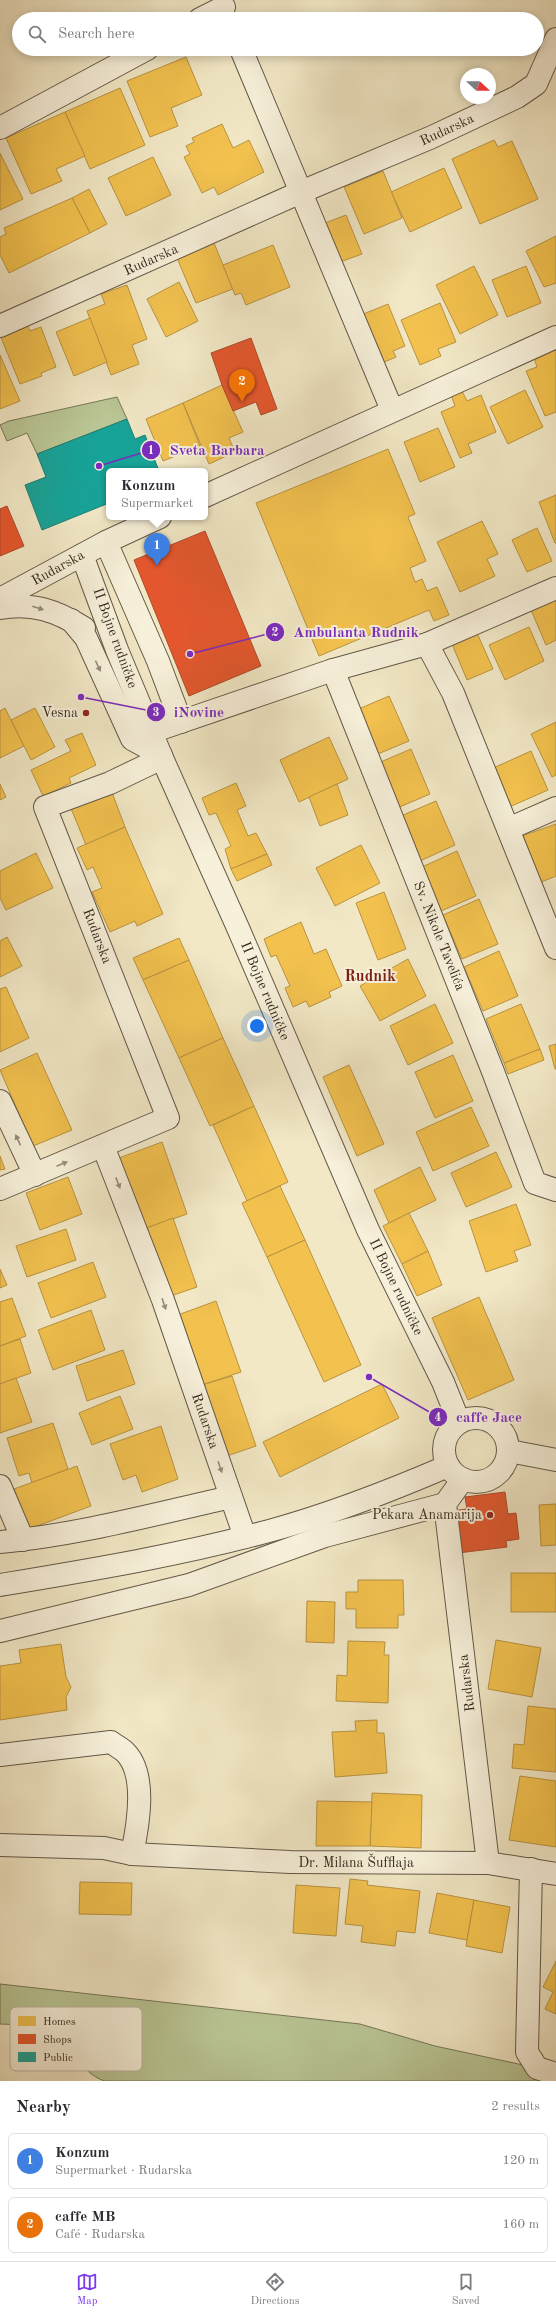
<!DOCTYPE html>
<meta charset="utf-8">
<style>
:root{--surface:#fff;--page:#f2f2f3;--text:#2b2b33;--muted:#7c7c81;--line:#e1e1e2;--accent:#7c3aed}
body{margin:0;font-family:"Old Standard TT",serif;background:var(--page);color:var(--text)}
.compass{position:absolute;left:460px;top:68px;width:36px;height:36px;border-radius:50%;background:var(--surface);box-shadow:0 2px 10px #0003;rotate:111deg}
.you{position:absolute;left:257px;top:1026px;width:14px;height:14px;margin:-10px;border:3px solid #fff;border-radius:50%;background:#1a73e8;box-shadow:0 0 0 6px #1a73e833}
.badge{display:grid;place-items:center;width:26px;height:26px;border-radius:50%;background:var(--accent);color:#fff;font-size:13px;font-weight:700}
.pin{position:absolute;translate:-50% -33px;filter:drop-shadow(0 1px 2px #0008)}
.pin::after{content:'';position:absolute;top:21px;width:14px;height:12px;background:inherit;clip-path:polygon(0 0,100% 0,50% 100%)}
.popup{position:absolute;left:106px;top:468px;width:102px;height:52px;box-sizing:border-box;display:grid;place-content:center;border-radius:6px;background:var(--surface);filter:drop-shadow(0 1px 3px #0005);font-size:13px;white-space:nowrap;color:var(--muted)}
.popup b{font-size:15px;color:var(--text)}
.popup::after{content:'';position:absolute;left:50%;top:100%;margin-left:-8px;border:8px solid transparent;border-top-color:var(--surface)}
.list{margin:0;padding:0;list-style:none}
h2{display:flex;justify-content:space-between;align-items:center;height:52px;margin:0;padding:0 16px;font-size:17px}
h2 small{font-size:13px;font-weight:400;color:var(--muted)}
.list li{display:grid;grid-template-columns:26px 1fr auto;gap:12px;align-items:center;box-sizing:border-box;height:56px;margin:0 8px 8px;padding:0 8px;border:1px solid var(--line);border-radius:6px}
.list b{display:block;font-size:15px;white-space:nowrap}
.list p{margin:0;font-size:13px;white-space:nowrap;color:var(--muted)}
.list em{font-size:13px;font-style:normal;color:var(--muted)}
.icon{flex:none;width:22px;height:22px;fill:none;stroke:currentColor;stroke-width:2;stroke-linecap:round;stroke-linejoin:round}
.map{position:relative;flex:none;width:556px;height:2081px;overflow:hidden}
.search{position:absolute;background:var(--surface);box-shadow:0 2px 10px #0003;left:12px;right:12px;top:12px;height:44px;display:flex;align-items:center;gap:10px;box-sizing:border-box;padding:0 14px;border-radius:22px;color:var(--muted);font-size:15px}
.sheet{height:180px;background:var(--surface)}
nav{display:flex;justify-content:space-around;align-items:center;box-sizing:border-box;height:56px;border-top:1px solid var(--line);background:var(--surface);font-size:11px;color:var(--muted)}
nav a{display:grid;justify-items:center;gap:2px}
nav .on{color:var(--accent)}
.map>svg:first-child{display:block}
</style>
<div class="map">
<svg width="556" height="2081" viewBox="0 0 556 2081">
<rect width="100%" height="100%" fill="#f2e8c6"/>
<filter id="stains"><feTurbulence type="fractalNoise" baseFrequency=".005" numOctaves="4"/><feColorMatrix values="0 0 0 0 .2 0 0 0 0 .09 0 0 0 0 .02 0 0 0 .5 -.17"/></filter>
<radialGradient id="worn" r=".72"><stop offset=".6" stop-color="#630" stop-opacity="0"/><stop offset="1" stop-color="#630" stop-opacity=".3"/></radialGradient>
<g fill="#bac695" stroke="#76775a">
<polygon points="117,397 127,419 37,454 27,433 7,441 0,425 9,421"/>
<path d="M0,1984L360,2024L435,2046L537,2068L556,2081H105C83,2075 67,2045 55,2026L0,2024Z"/>
</g>
<g fill="#f2c14e" stroke="#b99340">
<polygon points="186,57 202,95 171,108 178,126 150,137 127,81"/>
<polygon points="120,88 145,145 90,169 65,112"/>
<polygon points="65,112 85,156 56,169 62,181 31,194 6,138"/>
<polygon points="222,124 233,148 249,140 264,172 218,195 214,187 202,193 184,157 190,154 186,146 194,142 192,138"/>
<polygon points="494,140 498,147 512,141 538,199 480,224 452,159"/>
<polygon points="0,153 23,199 0,210"/>
<polygon points="153,157 171,195 126,216 108,178"/>
<polygon points="444,168 462,208 410,232 391,192"/>
<polygon points="383,171 402,218 364,234 344,187"/>
<polygon points="89,189 107,224 90,233 72,198"/>
<polygon points="72,198 90,233 9,273 0,255 0,237 6,234 4,228"/>
<polygon points="346,215 362,254 340,262 325,223"/>
<polygon points="556,236 556,283 544,287 526,251"/>
<polygon points="214,243 233,289 196,303 177,258"/>
<polygon points="273,245 290,287 246,305 241,293 235,295 223,265"/>
<polygon points="474,266 498,315 460,334 436,285"/>
<polygon points="526,266 541,303 507,317 492,280"/>
<polygon points="179,282 198,321 166,337 147,299"/>
<polygon points="127,285 147,339 132,345 139,364 111,375 87,311 105,304 101,294"/>
<polygon points="440,303 456,342 438,349 441,356 420,365 401,320"/>
<polygon points="388,304 405,346 393,351 396,357 382,363 361,315"/>
<polygon points="90,318 107,362 74,376 56,332"/>
<polygon points="27,324 30,331 41,327 56,367 41,373 42,376 20,384 0,335"/>
<polygon points="556,349 556,412 545,416 526,371 537,367 534,358"/>
<polygon points="0,355 20,401 0,409"/>
<polygon points="222,385 243,432 229,438 235,452 209,464 183,403"/>
<polygon points="525,390 543,427 508,444 490,407"/>
<polygon points="462,391 467,401 481,395 496,432 468,444 472,453 460,458 441,412 455,406 451,395"/>
<polygon points="183,403 200,446 163,461 146,419"/>
<polygon points="438,428 455,467 420,482 404,442"/>
<polygon points="388,449 415,514 408,517 426,561 410,568 415,582 422,579 427,591 437,587 449,615 434,621 429,610 319,656 256,503"/>
<polygon points="556,495 556,543 555,543 539,502"/>
<polygon points="482,521 498,554 487,559 495,576 460,592 437,542"/>
<polygon points="537,528 552,561 527,572 512,540"/>
<polygon points="556,599 556,640 546,645 531,610"/>
<polygon points="529,627 544,661 505,680 489,645"/>
<polygon points="477,633 493,669 467,680 452,644"/>
<polygon points="389,696 409,741 373,756 354,711"/>
<polygon points="5,708 24,746 0,758 0,711"/>
<polygon points="35,708 55,747 31,760 11,720"/>
<polygon points="556,722 556,775 552,777 531,734"/>
<polygon points="82,733 96,765 69,778 71,783 43,796 31,770 71,751 65,740"/>
<polygon points="329,737 348,779 299,802 280,760"/>
<polygon points="411,749 430,794 395,809 376,764"/>
<polygon points="531,751 548,790 507,808 491,769"/>
<polygon points="236,783 246,806 237,810 248,836 256,833 267,854 231,869 225,849 231,846 216,813 209,815 202,798"/>
<polygon points="0,784 6,797 0,800"/>
<polygon points="337,784 348,815 320,826 309,797"/>
<polygon points="111,790 125,827 86,845 70,806"/>
<polygon points="436,801 455,845 420,861 401,816"/>
<polygon points="556,824 556,876 539,883 522,836"/>
<polygon points="125,827 163,914 137,926 135,921 110,932 92,892 102,888 93,867 87,870 77,848"/>
<polygon points="361,845 380,883 335,906 316,868"/>
<polygon points="457,851 476,896 441,911 422,867"/>
<polygon points="36,853 53,888 6,910 0,898 0,871"/>
<polygon points="267,854 272,865 237,881 231,869"/>
<polygon points="384,892 406,949 378,960 356,903"/>
<polygon points="479,899 498,944 462,959 443,915"/>
<polygon points="301,922 314,954 326,949 342,986 329,992 331,997 309,1007 306,1001 293,1007 285,988 290,986 276,955 271,957 264,939"/>
<polygon points="7,937 22,966 0,977 0,941"/>
<polygon points="179,938 189,960 143,980 133,958"/>
<polygon points="499,951 518,996 483,1011 464,967"/>
<polygon points="408,959 426,996 380,1021 360,986"/>
<polygon points="189,960 223,1038 179,1058 143,980"/>
<polygon points="6,987 29,1038 0,1052 0,989"/>
<polygon points="435,1004 453,1043 408,1065 390,1026"/>
<polygon points="521,1004 540,1049 504,1063 486,1019"/>
<polygon points="223,1038 254,1106 210,1126 179,1058"/>
<polygon points="556,1044 556,1069 555,1069 549,1046"/>
<polygon points="540,1049 544,1060 508,1074 504,1063"/>
<polygon points="37,1053 72,1130 33,1146 0,1070"/>
<polygon points="453,1055 473,1101 435,1118 415,1072"/>
<polygon points="349,1065 384,1144 357,1156 323,1077"/>
<polygon points="254,1106 288,1182 247,1201 213,1125"/>
<polygon points="471,1107 489,1146 433,1171 416,1132"/>
<polygon points="162,1142 187,1214 144,1229 119,1158"/>
<polygon points="496,1152 512,1187 466,1207 451,1173"/>
<polygon points="0,1156 5,1169 0,1170"/>
<polygon points="420,1167 436,1200 389,1223 374,1190"/>
<polygon points="68,1177 82,1214 40,1230 26,1193"/>
<polygon points="280,1186 305,1240 267,1257 242,1203"/>
<polygon points="516,1204 531,1245 514,1251 518,1261 486,1272 469,1221"/>
<polygon points="409,1213 428,1251 402,1264 383,1226"/>
<polygon points="173,1218 197,1287 168,1297 144,1229"/>
<polygon points="66,1229 76,1260 27,1277 16,1246"/>
<polygon points="305,1240 361,1365 324,1382 267,1257"/>
<polygon points="428,1251 442,1285 417,1296 402,1264"/>
<polygon points="93,1262 106,1297 51,1318 38,1283"/>
<polygon points="0,1269 7,1285 0,1288"/>
<polygon points="479,1297 514,1380 468,1400 432,1318"/>
<polygon points="12,1298 26,1336 0,1346 0,1302"/>
<polygon points="216,1301 241,1372 199,1386 175,1316"/>
<polygon points="91,1310 105,1350 53,1370 38,1330"/>
<polygon points="20,1339 31,1373 0,1384 0,1346"/>
<polygon points="123,1350 135,1384 87,1401 76,1366"/>
<polygon points="232,1376 256,1446 224,1457 199,1386"/>
<polygon points="16,1378 32,1422 0,1433 0,1384"/>
<polygon points="382,1384 399,1418 280,1477 263,1442"/>
<polygon points="120,1396 133,1429 92,1445 79,1413"/>
<polygon points="53,1423 68,1469 32,1483 29,1473 19,1476 7,1438"/>
<polygon points="161,1426 178,1479 142,1492 136,1475 123,1480 110,1444"/>
<polygon points="77,1466 91,1506 29,1529 14,1489"/>
<polygon points="556,1504 556,1545 541,1546 539,1505"/>
<rect x="511" y="1573" width="45" height="39"/>
<polygon points="358,1580 403,1580 404,1615 398,1615 398,1628 356,1628 356,1609 346,1609 346,1592 358,1592"/>
<polygon points="307,1601 335,1602 334,1643 306,1642"/>
<polygon points="496,1640 541,1648 532,1697 488,1689"/>
<polygon points="348,1641 385,1642 384,1655 389,1655 388,1703 336,1701 337,1675 347,1676"/>
<polygon points="61,1644 66,1677 71,1687 66,1697 67,1710 0,1720 0,1666 21,1663 19,1650"/>
<polygon points="528,1706 556,1709 556,1772 512,1768 514,1744 524,1745"/>
<polygon points="377,1720 377,1733 384,1733 387,1773 335,1777 332,1732 356,1731 355,1721"/>
<polygon points="520,1776 556,1781 556,1847 509,1840"/>
<polygon points="372,1793 422,1795 421,1848 370,1846"/>
<polygon points="317,1801 372,1802 370,1846 316,1846"/>
<polygon points="350,1879 368,1881 367,1885 420,1891 415,1933 397,1931 395,1946 361,1942 363,1926 345,1924"/>
<polygon points="80,1882 132,1883 131,1915 79,1914"/>
<polygon points="296,1885 340,1888 336,1936 293,1933"/>
<polygon points="437,1893 474,1900 467,1940 429,1933"/>
<polygon points="474,1900 510,1907 502,1953 466,1946"/>
<polygon points="556,1961 556,2014 545,2009 553,1992 543,1987"/>
</g>
<g fill="#e4572e" stroke="#af4929">
<polygon points="251,338 277,409 261,415 256,402 233,411 222,385 211,353"/>
<polygon points="7,506 24,546 0,556 0,509"/>
<polygon points="205,531 261,666 189,696 134,560"/>
<polygon points="505,1492 508,1514 516,1513 519,1539 506,1541 507,1547 458,1553 452,1511 467,1509 465,1497"/>
</g>
<polygon fill="#17a398" stroke="#1f7e73" points="127,419 135,439 145,435 159,471 109,471 109,503 42,530 25,485 46,477 37,454"/>
<g fill="none" stroke-linecap="round" stroke-linejoin="round">
<g stroke="#635848" stroke-width="24">
<g id="minor">
<polyline points="200,19 224,7"/>
<polyline points="241,49 392,410"/>
<polyline points="0,128 147,49"/>
<polyline points="0,326 301,192 432,137 517,97 536,84 556,39"/>
<polyline points="205,496 556,337"/>
<polyline points="106,542 158,661 181,722"/>
<polyline points="82,555 117,650 162,758 238,928 368,1230 443,1382 459,1422"/>
<polyline points="0,599 106,542 160,517"/>
<path d="M0,608C32,602 57,611 84,628"/>
<polyline points="71,620 86,638 132,739 161,755"/>
<polyline points="427,644 453,693 556,948"/>
<polyline points="333,670 492,1069 535,1183 556,1190"/>
<polyline points="151,732 333,670 427,644 556,588"/>
<polyline points="508,829 556,808"/>
<polyline points="0,1101 35,1175"/>
<polyline points="103,1146 163,1300 245,1537"/>
<polyline points="0,1189 168,1118 45,807 110,783 162,758"/>
<circle cx="476" cy="1450" r="32"/>
<polyline points="509,1451 556,1460"/>
<polyline points="463,1479 445,1504 488,1863"/>
<polyline points="0,1486 23,1540"/>
<path d="M0,1542C78,1535 155,1514 231,1497"/>
<path d="M0,1585C90,1570 181,1555 269,1531C331,1514 390,1491 448,1466"/>
<polyline points="0,1631 189,1585 325,1536 445,1504"/>
<path d="M0,1755L111,1742C115,1745 120,1748 124,1751C148,1773 138,1826 132,1854"/>
<polyline points="0,1845 104,1848 132,1854 290,1862 488,1863 556,1874"/>
<polyline points="531,1869 527,2052 537,2068 556,2074"/>
</g>
</g>
<use href="#minor" stroke="#f7f0da" stroke-width="22"/>
</g>
<defs><path id="oneway-solid" d="M-6-.8H1V-3.2L6.5 0L1 3.2V.8H-6Z"/></defs>
<g fill="#958c7c">
<use href="#oneway-solid" transform="translate(38 608) rotate(17)"/>
<use href="#oneway-solid" transform="translate(98 666) rotate(65)"/>
<use href="#oneway-solid" transform="translate(18 1140) rotate(-115)"/>
<use href="#oneway-solid" transform="translate(62 1164) rotate(-23)"/>
<use href="#oneway-solid" transform="translate(118 1183) rotate(69)"/>
<use href="#oneway-solid" transform="translate(164 1304) rotate(71)"/>
<use href="#oneway-solid" transform="translate(220 1467) rotate(71)"/>
</g>
<g fill="#8f2418" stroke="#f7f0da" stroke-width="1.5">
<circle cx="86" cy="713" r="4"/>
<circle cx="490" cy="1515" r="4"/>
</g>
<g text-anchor="middle" dominant-baseline="central" stroke-width="4" stroke-linejoin="round" paint-order="stroke">
<g font-size="14" fill="#33281e" stroke="#f7f0da">
<text transform="translate(447 130) rotate(-25)">Rudarska</text>
<text transform="translate(151 260) rotate(-24)">Rudarska</text>
<text transform="translate(58 568) rotate(-29)">Rudarska</text>
<text transform="translate(115 638) rotate(70)">II Bojne rudničke</text>
<text transform="translate(97 936) rotate(69)">Rudarska</text>
<text transform="translate(439 936) rotate(68)">Sv. Nikole Tavelića</text>
<text transform="translate(265 991) rotate(67)">II Bojne rudničke</text>
<text transform="translate(396 1287) rotate(64)">II Bojne rudničke</text>
<text transform="translate(205 1421) rotate(71)">Rudarska</text>
<text transform="translate(467 1683) rotate(-97)">Rudarska</text>
<text x="356" y="1863">Dr. Milana Šufflaja</text>
</g>
<g font-size="14" fill="#33281e" stroke="#f7f0da" text-anchor="end">
<text x="78" y="713">Vesna</text>
<text x="482" y="1515">Pekara Anamarija</text>
</g>
<g font-size="16" font-weight="bold" fill="#7a1f14" stroke="#f7f0da">
<text x="370" y="977">Rudnik</text>
</g>
</g>
<rect x="10" y="2007" width="132" height="64" rx="6" fill="#f7f0da" stroke="#bcb4a2" stroke-width="1"/>
<rect x="18" y="2016" width="18" height="10" fill="#f2c14e"/>
<rect x="18" y="2034" width="18" height="10" fill="#e4572e"/>
<rect x="18" y="2052" width="18" height="10" fill="#17a398"/>
<g font-size="11" fill="#33281e">
<text x="43" y="2025">Homes</text>
<text x="43" y="2043">Shops</text>
<text x="43" y="2061">Public</text>
</g>
<path fill="none" stroke="#7b2cbf" stroke-width="1.5" d="M99 466L151 450M190 654L275 632M81 697L156 712M369 1377L438 1417"/>
<g fill="#7b2cbf" stroke="#f7f0da" stroke-width="1.5">
<circle cx="99" cy="466" r="4"/>
<circle cx="190" cy="654" r="4"/>
<circle cx="81" cy="697" r="4"/>
<circle cx="369" cy="1377" r="4"/>
<circle cx="151" cy="450" r="10"/>
<circle cx="275" cy="632" r="10"/>
<circle cx="156" cy="712" r="10"/>
<circle cx="438" cy="1417" r="10"/>
</g>
<g font-size="12" text-anchor="middle" font-weight="bold" fill="#fff">
<text x="151" y="454">1</text>
<text x="275" y="636">2</text>
<text x="156" y="716">3</text>
<text x="438" y="1421">4</text>
</g>
<g font-size="15" text-anchor="middle" font-weight="bold" fill="#7b2cbf" stroke="#f7f0da" stroke-width="4" stroke-linejoin="round" paint-order="stroke">
<text x="217" y="455">Sveta Barbara</text>
<text x="356" y="637">Ambulanta Rudnik</text>
<text x="199" y="717">iNovine</text>
<text x="489" y="1422">caffe Jace</text>
</g>
<rect width="100%" height="100%" filter="url(#stains)"/>
<rect width="100%" height="100%" fill="url(#worn)"/>
</svg>
<svg class="compass" viewBox="-18 -18 36 36"><path d="M0-13l5 13h-10z" fill="#e53935"/><path d="M0 13l5-13h-10z" fill="#7c7c81"/></svg>
<div class="you"></div>
<div class="pin badge" style="left:157px;top:566px;background:#3f7fe0">1</div>
<div class="popup"><b>Konzum</b>Supermarket</div>
<div class="pin badge" style="left:242px;top:402px;background:#e8710a">2</div>
<div class="search"><svg class="icon" aria-label="search" viewBox="0 0 24 24"><circle cx="10" cy="10" r="6"/><path d="M15 15l6 6"/></svg>Search here</div>
</div>
<section class="sheet">
<h2>Nearby<small>2 results</small></h2>
<ul class="list">
<li><span class="badge" style="background:#3f7fe0">1</span><div><b>Konzum</b><p>Supermarket · Rudarska</p></div><em>120 m</em></li>
<li><span class="badge" style="background:#e8710a">2</span><div><b>caffe MB</b><p>Café · Rudarska</p></div><em>160 m</em></li>
</ul>
</section>
<nav>
<a class="on"><svg class="icon" aria-label="map" viewBox="0 0 24 24"><path d="M3 6l6-2 6 2 6-2v14l-6 2-6-2-6 2zM9 4v14M15 6v14"/></svg>Map</a>
<a><svg class="icon" aria-label="directions" viewBox="0 0 24 24"><path d="M12 3l9 9-9 9-9-9zM9 14v-3h6M13 9l2 2-2 2"/></svg>Directions</a>
<a><svg class="icon" aria-label="saved" viewBox="0 0 24 24"><path d="M7 4h10v16l-5-4-5 4z"/></svg>Saved</a>
</nav>
